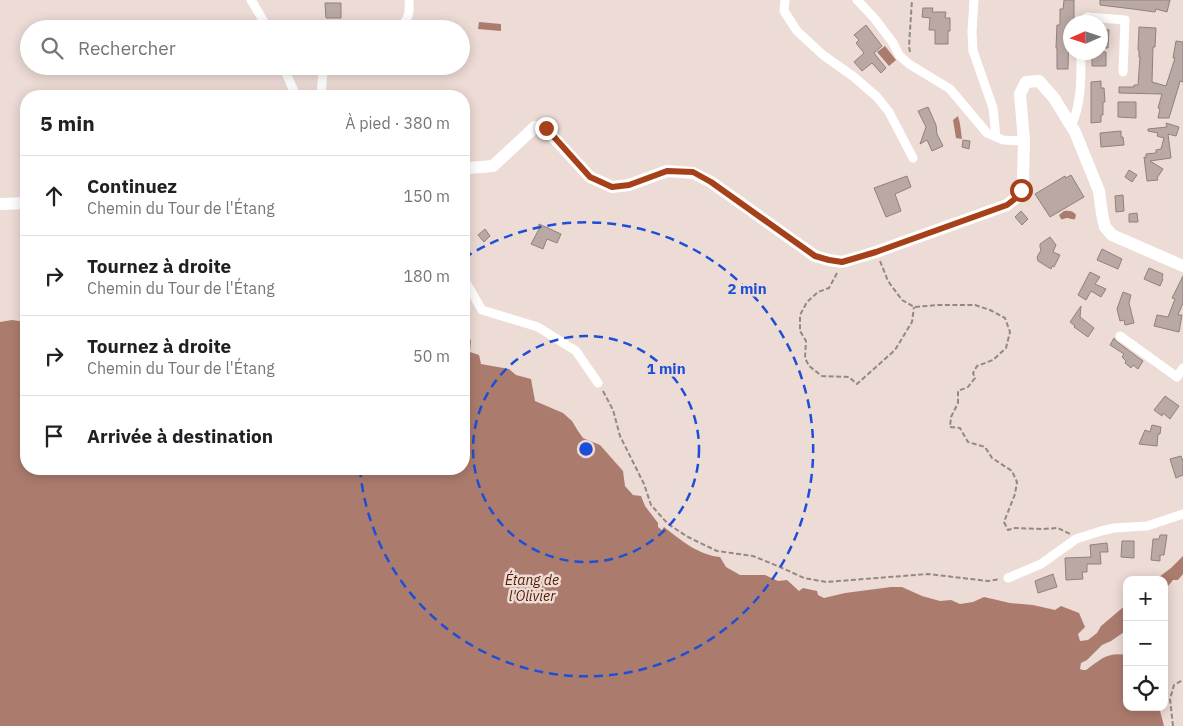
<!DOCTYPE html>
<html lang="fr">
<meta charset="utf-8">
<style>
:root{--surface:#fff;--page:#f6f6f6;--text:#202124;--muted:#757577;--line:#e0e0e0}
body{margin:0;font-family:"IBM Plex Sans",sans-serif;background:var(--page);color:var(--text)}
.controls{position:absolute;right:15px;bottom:15px;display:grid;overflow:hidden;border-radius:10px;box-shadow:0 2px 12px #0003}
.controls button{width:45px;height:45px;display:grid;place-items:center;padding:0;border:0;border-bottom:1px solid var(--line);background:var(--surface);color:var(--text);font:25px sans-serif}
.compass{position:absolute;left:1063px;top:15px;width:45px;height:45px;border-radius:50%;background:var(--surface);box-shadow:0 2px 12px #0003;rotate:267deg}
.stop{position:absolute;width:15px;height:15px;margin:-11px;border:4px solid #a64019;border-radius:50%;background:#fff}
.stop.end{background:#a64019;border-color:#fff;box-shadow:0 1px 5px #0008}
.list{margin:0;padding:0;list-style:none}
h2{display:flex;justify-content:space-between;align-items:center;height:65px;margin:0;padding:0 20px;font-size:21px}
h2 small{font-size:16px;font-weight:400;color:var(--muted)}
.list li{display:grid;grid-template-columns:32px 1fr auto;gap:15px;align-items:center;box-sizing:border-box;height:80px;padding:0 20px;border-top:1px solid var(--line)}
.list b{display:block;font-size:19px;white-space:nowrap}
.list p{margin:0;font-size:16px;white-space:nowrap;color:var(--muted)}
.list em{font-size:16px;font-style:normal;color:var(--muted)}
.icon{flex:none;width:28px;height:28px;fill:none;stroke:currentColor;stroke-width:2;stroke-linecap:round;stroke-linejoin:round}
.map{position:relative;flex:none;width:1183px;height:726px;overflow:hidden}
.search{position:absolute;background:var(--surface);box-shadow:0 2px 12px #0003;left:20px;top:20px;width:450px;height:55px;display:flex;align-items:center;gap:12px;box-sizing:border-box;padding:0 18px;border-radius:28px;color:var(--muted);font-size:19px}
.panel{position:absolute;background:var(--surface);box-shadow:0 2px 12px #0003;left:20px;top:90px;width:450px;height:385px;border-radius:20px}
.map>svg:first-child{display:block}
</style>
<div class="map">
<svg width="1183" height="726" viewBox="0 0 1183 726">
<rect width="100%" height="100%" fill="#eddbd5"/>
<g fill="#ab7c6d">
<polygon points="479,22 501,24 501,31 478,29"/>
<polygon points="885,46 896,60 889,66 877,52"/>
<polygon points="958,116 960,124 962,139 956,138 953,120"/>
<path d="M1064,211C1069,210 1074,211 1076,215L1075,219C1072,220 1070,218 1067,218C1064,218 1063,220 1061,219L1059,215Z"/>
<path d="M12,320L26,322V469H464V338L471,340L470,352L479,355L481,364L509,369L516,375L531,379L535,401L563,413L572,421L578,431L583,438L600,445L623,471L625,486L633,495L641,496L645,506L658,523V527L662,530L664,527C681,540 698,555 720,557L726,567L740,575H765L778,581L787,580L799,591L803,588L817,591L818,595L824,598L845,593L891,587H902L922,596L940,601L951,600L960,604L973,602L984,597L1010,603L1033,605L1055,610L1061,606L1079,613L1085,627L1078,634L1080,641L1088,640L1097,633L1101,626L1127,604V630L1111,641L1102,645L1087,660L1081,663L1080,669L1083,670H1086C1102,659 1106,652 1127,655V707H1159L1164,726H0V322Z"/>
<polygon points="1183,556 1183,574 1178,580 1173,580 1164,591 1164,580 1155,580 1171,568"/>
</g>
<g fill="#b9a8a3" stroke="#91817b">
<polygon points="1064,0 1074,0 1074,22 1070,22 1070,25 1069,25 1068,69 1057,69 1057,48 1056,48 1057,25 1060,25 1060,9 1063,9"/>
<polygon points="1100,0 1170,0 1167,12 1156,9 1155,12 1133,9 1100,5"/>
<polygon points="325,3 341,3 341,18 326,18"/>
<polygon points="923,8 933,8 932,12 946,12 945,18 950,18 950,31 948,31 948,44 935,44 935,30 929,30 930,18 922,17"/>
<polygon points="866,25 882,46 874,53 886,68 881,73 872,63 862,71 854,62 864,53 856,43 859,40 854,35"/>
<polygon points="1139,27 1156,28 1155,47 1153,47 1152,82 1166,86 1175,58 1173,58 1176,41 1183,42 1183,82 1180,81 1179,85 1169,118 1158,118 1160,109 1158,108 1162,94 1119,93 1119,87 1134,87 1134,85 1138,85 1140,57 1139,57 1139,50 1138,50"/>
<polygon points="1100,29 1109,30 1108,48 1100,48"/>
<polygon points="1094,52 1106,52 1106,66 1092,66 1092,55 1094,55"/>
<polygon points="1101,81 1101,88 1104,88 1105,102 1103,102 1103,115 1101,115 1101,122 1091,123 1091,82"/>
<polygon points="1118,102 1136,102 1136,118 1118,117"/>
<polygon points="928,107 936,125 937,134 943,146 932,151 927,140 920,144 926,127 918,111"/>
<polygon points="1166,123 1179,127 1176,136 1168,134 1171,158 1150,161 1163,169 1157,178 1158,180 1147,181 1144,157 1146,158 1146,154 1156,153 1156,150 1161,149 1164,138 1157,136 1158,133 1148,131 1148,129 1167,127"/>
<polygon points="1121,131 1121,137 1123,137 1124,145 1101,147 1100,133"/>
<polygon points="963,140 970,141 969,149 962,147"/>
<polygon points="1129,170 1137,175 1132,182 1125,177"/>
<polygon points="1071,175 1084,197 1050,217 1035,194 1065,176 1066,178"/>
<polygon points="907,176 911,187 895,194 901,211 886,217 874,188"/>
<polygon points="1123,195 1124,211 1116,212 1115,196"/>
<polygon points="1021,211 1028,219 1022,225 1015,217"/>
<polygon points="1137,213 1138,222 1129,222 1129,214"/>
<polygon points="539,224 561,234 557,243 547,239 543,249 531,244 539,229"/>
<polygon points="485,229 490,236 484,242 478,235"/>
<polygon points="1050,237 1056,245 1053,252 1060,255 1054,267 1052,266 1051,269 1038,261 1037,257 1041,250 1040,247 1040,244"/>
<polygon points="1102,249 1122,259 1118,269 1097,260"/>
<polygon points="1149,268 1163,274 1162,278 1163,279 1160,286 1144,279"/>
<polygon points="1090,272 1100,277 1095,284 1106,289 1101,297 1091,291 1086,300 1078,295"/>
<polygon points="1183,276 1183,303 1178,315 1182,315 1179,332 1154,326 1157,315 1168,317 1175,299 1172,298"/>
<polygon points="1123,292 1131,295 1129,303 1134,323 1125,325 1124,320 1120,321 1117,309"/>
<polygon points="1081,306 1080,317 1094,328 1088,337 1074,327 1075,326 1070,322"/>
<polygon points="1114,338 1116,341 1143,361 1138,369 1133,365 1131,368 1125,363 1126,361 1122,357 1124,354 1110,345"/>
<polygon points="1165,396 1179,406 1170,419 1163,413 1162,416 1154,410"/>
<polygon points="1152,425 1161,427 1160,434 1158,434 1157,446 1139,444 1145,430 1150,432"/>
<polygon points="1181,456 1183,461 1183,475 1176,478 1170,459"/>
<polygon points="1160,535 1167,535 1164,555 1160,555 1160,561 1151,560 1153,539 1159,539"/>
<polygon points="1122,541 1134,541 1134,558 1121,557"/>
<polygon points="1107,543 1108,552 1100,552 1101,564 1087,564 1087,572 1082,572 1083,579 1066,580 1065,558 1091,557 1090,545"/>
<polygon points="1053,574 1057,587 1038,593 1035,581"/>
</g>
<g fill="none" stroke-linecap="round" stroke-linejoin="round">
<g stroke="#958884" stroke-width="2" stroke-dasharray="5 2.5" stroke-linecap="butt">
<polyline points="910,52 909,46 912,0"/>
<polyline points="880,261 888,281 902,300 914,307 938,305 975,305 990,310 1005,318 1010,332 1006,348 993,360 977,366 973,373 975,378 968,387 958,391 958,403 951,417 950,427 960,428 968,442 985,447 992,458 1012,471 1017,482 1015,494 1004,522 1008,530 1015,528 1042,529 1058,528 1070,534"/>
<polyline points="837,273 829,288 818,292 807,302 800,315 800,331 806,341 805,358 809,366 822,376 849,377 857,384 895,350 912,322 914,307"/>
<polyline points="603,391 613,410 620,436 644,484 651,505 668,524 688,537 717,551 753,556 780,567 804,578 826,582 928,574 988,581 1000,579"/>
<polyline points="1173,726 1170,699 1174,685 1183,680"/>
</g>
<g stroke="#fff" stroke-width="9">
<polyline points="251,0 263,20 267,29"/>
<polyline points="785,0 784,11 797,31 823,55 854,77 877,97 889,112 913,158"/>
<polyline points="857,0 875,19 893,43 899,55 909,64 950,89 987,133 1003,140 1024,141"/>
<polyline points="974,0 972,32 973,51 993,108 996,137"/>
<polyline points="1082,22 1087,17 1125,20 1123,72"/>
<path d="M399,29C409,18 410,14 409,0"/>
<polyline points="283,66 296,96"/>
<polyline points="321,96 323,71 325,66"/>
<path d="M1071,126C1082,103 1081,77 1081,52"/>
<polyline points="464,279 482,310 538,327 576,351 598,383"/>
<polyline points="1120,336 1177,377 1183,368"/>
<polyline points="1008,578 1041,564 1076,539 1101,531 1114,528 1147,526 1183,514"/>
</g>
<g stroke="#fff" stroke-width="12">
<polyline points="464,167 469,168 493,166 535,127 545,128 590,177 612,187 629,185 667,171 693,173 711,182 815,256 829,260 842,262 876,252 1007,205 1016,198 1021,190 1023,181 1024,141 1020,94 1026,82 1039,81 1054,98 1075,132 1099,191 1102,214 1105,227 1112,235 1183,266"/>
<polyline points="0,204 26,203"/>
</g>
</g>
<g fill="none" stroke-linecap="round" stroke-linejoin="round">
<polyline stroke="#a64019" stroke-width="6" points="546,128 590,177 612,187 629,185 667,171 693,172 711,182 815,256 829,260 842,262 876,252 1007,205 1016,198 1021,190"/>
</g>
<g fill="none" stroke="#1d4ed8" stroke-width="2.5" stroke-dasharray="9 6">
<circle cx="586" cy="449" r="113"/>
<path d="M464 258A227 227 0 1 1 360 469"/>
</g>
<g text-anchor="middle" dominant-baseline="central" stroke-width="5" stroke-linejoin="round" paint-order="stroke">
<g font-size="14" font-style="italic" fill="#531802" stroke="#eddbd5">
<text x="532" y="580">Étang de<tspan x="532" dy="16">l'Olivier</tspan></text>
</g>
</g>
<circle cx="586" cy="449" r="8" fill="#1d4ed8" stroke="#eddbd5" stroke-width="2.5"/>
<g font-size="15" text-anchor="middle" font-weight="bold" fill="#1d4ed8" stroke="#eddbd5" stroke-width="5" stroke-linejoin="round" paint-order="stroke">
<text x="747" y="294">2 min</text>
<text x="666" y="374">1 min</text>
</g>
</svg>
<div class="controls">
<button>+</button>
<button>−</button>
<button><svg class="icon" aria-label="locate" viewBox="0 0 24 24"><circle cx="12" cy="12" r="6"/><path d="M12 2v4M12 18v4M2 12h4M18 12h4"/></svg></button>
</div>
<svg class="compass" viewBox="-18 -18 36 36"><path d="M0-13l5 13h-10z" fill="#e53935"/><path d="M0 13l5-13h-10z" fill="#757577"/></svg>
<div class="stop" style="left:1021px;top:190px"></div>
<div class="stop end" style="left:546px;top:128px"></div>
<div class="search"><svg class="icon" aria-label="search" viewBox="0 0 24 24"><circle cx="10" cy="10" r="6"/><path d="M15 15l6 6"/></svg>Rechercher</div>
<section class="panel">
<h2>5 min<small>À pied · 380 m</small></h2>
<ul class="list">
<li><svg class="icon" aria-label="ahead" viewBox="0 0 24 24"><path d="M12 20V5M6 11l6-6 6 6"/></svg><div><b>Continuez</b><p>Chemin du Tour de l'Étang</p></div><em>150 m</em></li>
<li><svg class="icon" aria-label="right" viewBox="0 0 24 24"><path d="M7 20v-9h11M14 6l5 5-5 5"/></svg><div><b>Tournez à droite</b><p>Chemin du Tour de l'Étang</p></div><em>180 m</em></li>
<li><svg class="icon" aria-label="right" viewBox="0 0 24 24"><path d="M7 20v-9h11M14 6l5 5-5 5"/></svg><div><b>Tournez à droite</b><p>Chemin du Tour de l'Étang</p></div><em>50 m</em></li>
<li><svg class="icon" aria-label="arrive" viewBox="0 0 24 24"><path d="M6 21V4h12l-3 4 3 4H6"/></svg><div><b>Arrivée à destination</b></div></li>
</ul>
</section>
</div>
